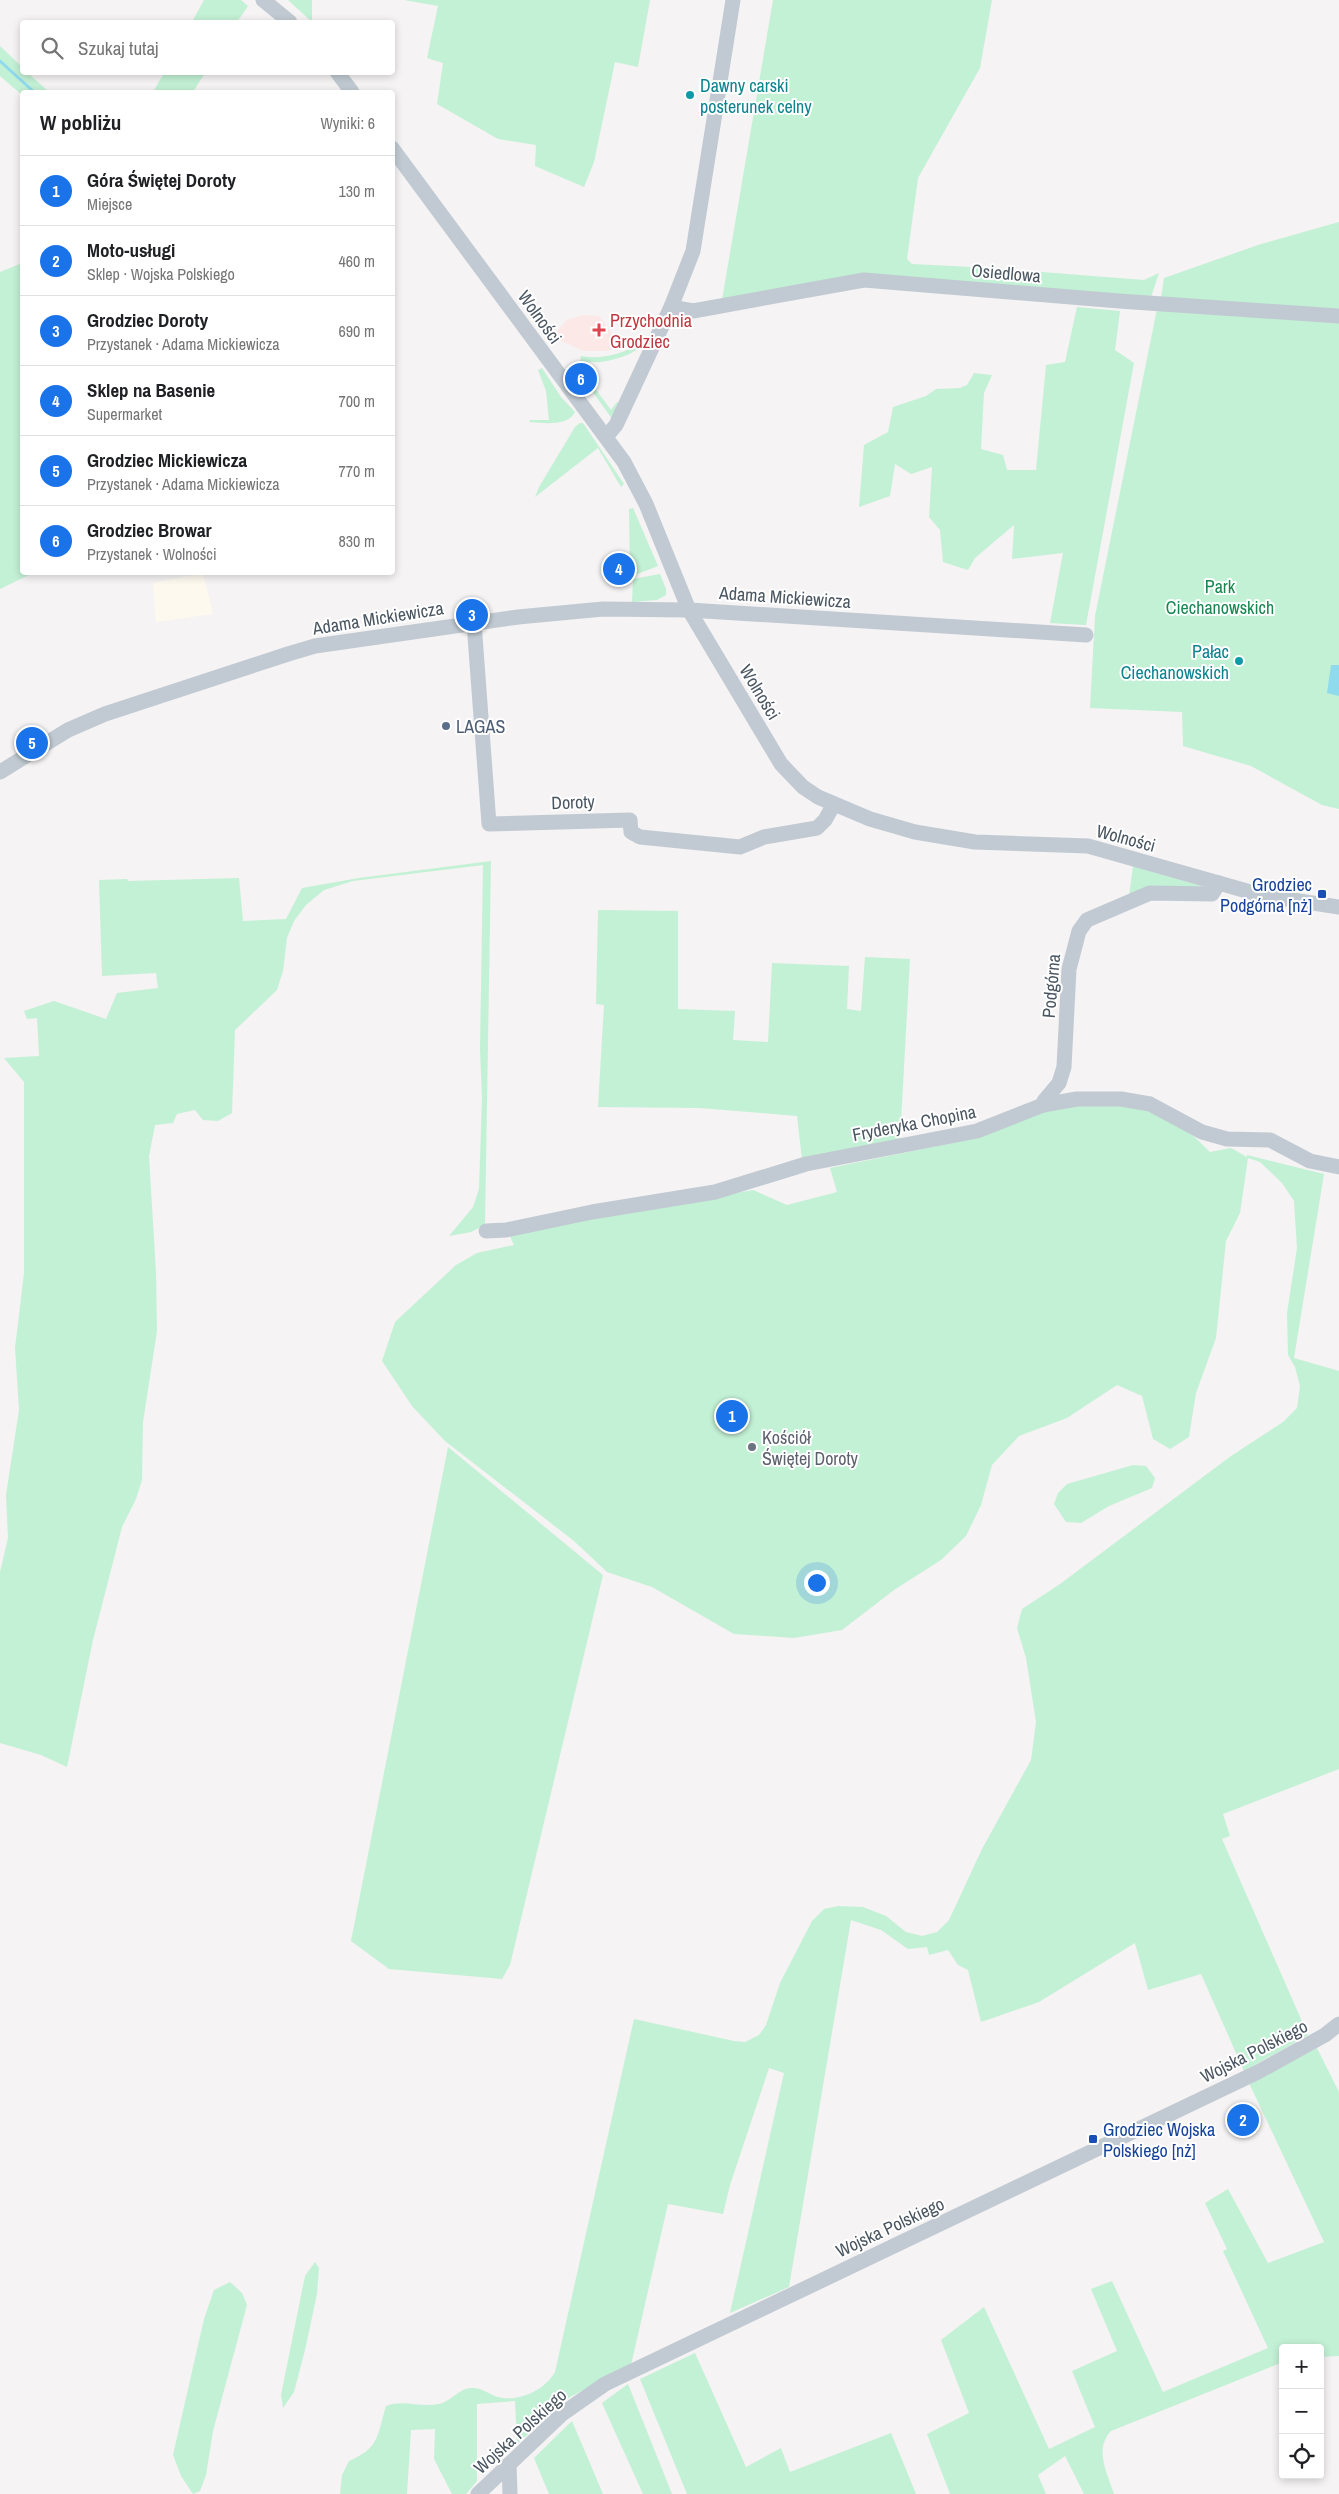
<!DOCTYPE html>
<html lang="pl">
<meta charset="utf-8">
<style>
:root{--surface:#fff;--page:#f2f2f2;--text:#202124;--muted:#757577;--line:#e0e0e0;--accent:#1a73e8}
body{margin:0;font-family:"Archivo Narrow",sans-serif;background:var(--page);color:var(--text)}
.controls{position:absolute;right:15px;bottom:15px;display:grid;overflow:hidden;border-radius:5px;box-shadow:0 2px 8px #0003}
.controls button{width:45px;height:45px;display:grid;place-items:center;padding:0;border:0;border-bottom:1px solid var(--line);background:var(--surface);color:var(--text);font:25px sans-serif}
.you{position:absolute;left:816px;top:1582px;width:18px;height:18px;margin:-12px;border:4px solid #fff;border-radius:50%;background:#1a73e8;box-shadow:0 0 0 8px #1a73e833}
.badge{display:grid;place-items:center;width:32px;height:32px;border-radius:50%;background:var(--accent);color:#fff;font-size:16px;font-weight:700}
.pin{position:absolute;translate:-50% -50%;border:2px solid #fff;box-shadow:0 1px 5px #0006}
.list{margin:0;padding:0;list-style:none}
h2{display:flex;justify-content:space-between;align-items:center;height:65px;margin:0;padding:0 20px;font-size:21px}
h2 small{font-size:16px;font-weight:400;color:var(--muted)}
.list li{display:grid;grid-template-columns:32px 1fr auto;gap:15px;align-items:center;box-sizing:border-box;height:70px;padding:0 20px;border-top:1px solid var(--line)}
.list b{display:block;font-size:19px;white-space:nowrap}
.list p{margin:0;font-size:16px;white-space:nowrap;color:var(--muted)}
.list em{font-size:16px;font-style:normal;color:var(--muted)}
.icon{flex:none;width:28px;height:28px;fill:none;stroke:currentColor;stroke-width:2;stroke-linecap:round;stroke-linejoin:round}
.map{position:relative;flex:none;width:1339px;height:2494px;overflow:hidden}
.search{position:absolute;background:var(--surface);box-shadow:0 2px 8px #0003;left:20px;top:20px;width:375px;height:55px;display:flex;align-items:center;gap:12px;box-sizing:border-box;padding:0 18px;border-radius:5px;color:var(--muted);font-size:19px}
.panel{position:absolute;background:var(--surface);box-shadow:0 2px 8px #0003;left:20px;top:90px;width:375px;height:485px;border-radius:5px}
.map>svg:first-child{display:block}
</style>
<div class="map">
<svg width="1339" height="2494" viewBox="0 0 1339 2494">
<rect width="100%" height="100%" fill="#f5f3f3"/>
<polygon fill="#fdf9ef" points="203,573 213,614 156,622 153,583"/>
<polygon fill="#fce8e6" points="584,315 599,316 622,347 607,351 584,351 552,337 567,320"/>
<g fill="#c3f1d5">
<polygon points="204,0 241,0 248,6 237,22 192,22"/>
<polygon points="288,0 312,0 312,22"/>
<polygon points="404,0 650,0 638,67 615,62 594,162 584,187 535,166 536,145 498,139 437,104 443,63 427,58 438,6"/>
<polygon points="773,0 992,0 980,68 918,178 907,259 912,264 992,268 1144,280 1159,273 1150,300 865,276 722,300"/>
<polygon points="0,46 22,67 22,72 28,73 49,92 22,92 22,95 0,76"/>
<polygon points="164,73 164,72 205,73 193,92 153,92"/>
<polygon points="1339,222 1339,309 1161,298 1164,278 1261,244"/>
<polygon points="22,263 22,572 33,573 0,589 0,272"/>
<polygon points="1077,307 1120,311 1115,350 1134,363 1086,625 1050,623 1063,553 1012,559 1014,525 975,558 968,570 943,562 940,530 929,517 932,467 911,474 895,464 890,496 859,507 864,445 888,432 893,407 926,396 936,389 960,388 967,385 974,373 992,375 984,393 981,449 1003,455 1007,470 1036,470 1046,365 1065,362"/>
<polygon points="1157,309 1339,321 1339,809 1322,805 1251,766 1183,746 1182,712 1090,708 1095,616"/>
<path d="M652,337C640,352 618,360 600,362C592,363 587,360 581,365L580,363L581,356C609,361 629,350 652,337Z"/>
<path d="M542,368L561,397L575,412C568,427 543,423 529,422L530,420H549L546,391L538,370Z"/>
<polygon points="580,368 611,410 617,402 620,406 613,420 579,373"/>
<polygon points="580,423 583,423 624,484 621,487 598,448 535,497 539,487 575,427"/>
<polygon points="633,508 658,566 630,577 629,509"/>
<polygon points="660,574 666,589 666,595 657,600 632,602 633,579"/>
<polygon points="491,861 485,1225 471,1232 449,1236 473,1207 479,1189 482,1098 480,1050 483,865 353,881 324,890 306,905 294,921 287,938 283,971 277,990 235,1030 232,1113 218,1121 203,1120 195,1110 177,1114 173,1123 155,1125 149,1156 156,1273 157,1331 143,1422 142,1480 136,1499 122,1527 93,1640 67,1767 41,1755 0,1743 0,1572 8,1538 6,1495 19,1410 15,1348 24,1273 24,1082 4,1058 39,1056 37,1018 27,1019 24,1011 54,1001 106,1019 117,993 158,988 156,973 102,976 99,880 127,879 128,881 239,878 243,921 286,919 302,888 359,878"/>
<polygon points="1133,866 1205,887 1129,896"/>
<polygon points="598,910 678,911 678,1009 735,1011 733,1040 768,1042 772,963 849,966 847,1009 861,1011 865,957 910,959 900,1140 802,1159 797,1116 700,1108 598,1107 604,1005 596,1004"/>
<path d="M1127,1102L1178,1121L1210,1152L1231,1148L1247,1157V1155L1324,1174L1294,1358L1339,1371V1769L1223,1814L1230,1836L1222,1839L1308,2035L1244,2071L1201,1974L1148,1990L1135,1943L1039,2002L981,2022L968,1970L958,1965L948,1950L929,1955L927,1947L908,1949L881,1930L851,1920L789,2287L730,2313L784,2073L769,2068L730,2185L723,2214L668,2204L631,2365L570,2397L517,2444L515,2401L477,2404V2481L466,2494H452L434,2459L435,2429L411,2430L407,2494H340L342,2475L349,2461C380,2448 377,2435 386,2406C403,2399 421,2408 439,2404C452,2401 460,2387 473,2388C481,2388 488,2393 495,2396C517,2404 545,2390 555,2372L634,2019L734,2041L745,2042L759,2035L766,2025L780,1983L812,1921L824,1909L838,1906L863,1907L886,1916L906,1932L922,1936L937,1932L949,1920L982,1849L1031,1760L1036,1722L1026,1658L1017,1628L1022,1609L1060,1584L1231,1456L1283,1422L1297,1408L1300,1386L1295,1367L1288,1355L1287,1313L1297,1248L1294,1201L1282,1183L1260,1162L1248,1158L1240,1213L1226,1241L1216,1338L1196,1393L1189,1437L1170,1449L1153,1439L1142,1396L1117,1385L1067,1418L1019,1436L992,1465L981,1505L966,1536L941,1560L894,1590L842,1630L794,1638L734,1634L652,1587L607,1572L574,1541L445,1441L412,1406L382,1361L395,1322L456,1265L477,1253L514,1245L508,1232L753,1190L787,1205L837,1192L830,1168L961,1141L1059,1105Z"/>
<polygon points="448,1447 603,1575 510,1965 502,1979 389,1969 351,1941"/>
<polygon points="1133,1465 1146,1466 1155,1478 1152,1488 1109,1506 1081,1523 1066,1522 1054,1504 1058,1493 1067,1484"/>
<path d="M1317,2048L1339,2092V2356L1320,2357V2348H1283V2362L1111,2431C1094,2449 1107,2473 1114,2494H1084L1065,2456L1038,2475L1046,2494H950L927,2434L969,2413L941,2340L984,2307L1049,2449L1095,2427L1072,2371L1117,2351L1091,2289L1112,2281L1163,2392L1268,2348L1223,2251L1227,2249L1205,2203L1228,2189L1268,2263L1324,2242L1249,2083Z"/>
<polygon points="315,2262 319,2268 317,2294 305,2350 294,2392 283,2408 281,2395 305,2276"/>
<polygon points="230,2282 242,2293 247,2305 213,2431 206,2475 200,2491 193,2494 181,2476 173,2455 204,2319 214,2290"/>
<polygon points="695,2353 746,2467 781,2448 790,2472 891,2433 916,2494 687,2494 640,2379"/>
<polygon points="628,2384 672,2494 643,2494 602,2403"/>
<polygon points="572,2421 603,2494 549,2494 534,2458"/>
</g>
<polygon fill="#90daee" points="1331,665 1339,665 1339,696 1327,693"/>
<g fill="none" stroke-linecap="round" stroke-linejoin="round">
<polyline stroke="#90daee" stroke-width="3" points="0,61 34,92"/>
<g stroke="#c1cad2" stroke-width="15">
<polyline points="263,0 290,22"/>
<polyline points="337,72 352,92"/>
<polyline points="392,148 624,462 646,504 689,610 781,764 803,787 818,797 870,819 915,832 975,842 1088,846 1261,895 1339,907"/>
<polyline points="671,307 693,311 864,280 1119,301 1339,316"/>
<polyline points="606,437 616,425 671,307 693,251 733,0"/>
<polyline points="474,623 489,824 630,820 631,832 640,837 740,847 764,837 817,828 825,820 834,804"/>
<polyline points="0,772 68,730 105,714 288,654 315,646 518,617 603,609 689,610 1086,635"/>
<polyline points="1043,1105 1044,1101 1059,1083 1064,1067 1069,969 1079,931 1087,920 1150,893 1212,894 1219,883"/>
<polyline points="486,1231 506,1230 592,1212 715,1192 806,1164 977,1131 1043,1105 1077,1099 1121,1099 1150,1104 1202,1132 1227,1139 1270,1140 1310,1161 1339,1167"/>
<polyline points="509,2464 510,2494"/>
<polyline points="478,2494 562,2414 605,2384 1258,2072 1325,2035 1339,2024"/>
</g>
</g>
<g fill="#0f9aa8" stroke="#fff" stroke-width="2">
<circle cx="690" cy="95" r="5"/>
<circle cx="1239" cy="661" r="5"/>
</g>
<path fill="#e0444e" stroke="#fff" stroke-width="2" d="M596.5 322.5h5v5h5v5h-5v5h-5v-5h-5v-5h5z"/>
<circle fill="#5c6f8a" stroke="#fff" stroke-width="2" cx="446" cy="726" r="5"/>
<g fill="#1a4fb4" stroke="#fff" stroke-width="2">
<rect x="1317" y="889" width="10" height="10" rx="2.5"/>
<rect x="1088" y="2134" width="10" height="10" rx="2.5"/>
</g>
<circle fill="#6b7280" stroke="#fff" stroke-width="2" cx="752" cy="1447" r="5"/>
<g text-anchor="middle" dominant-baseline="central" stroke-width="4" stroke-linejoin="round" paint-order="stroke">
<g font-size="18" fill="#0d838f" stroke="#fff" text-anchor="start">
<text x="700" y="85">Dawny carski<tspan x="700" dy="21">posterunek celny</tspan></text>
<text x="1229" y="651" text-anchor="end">Pałac<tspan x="1229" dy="21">Ciechanowskich</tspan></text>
</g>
<g font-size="18" fill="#4a5661" stroke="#fff">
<text transform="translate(1006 273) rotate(5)">Osiedlowa</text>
<text transform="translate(540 317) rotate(54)">Wolności</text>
<text transform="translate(785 597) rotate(4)">Adama Mickiewicza</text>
<text transform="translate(378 618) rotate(-9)">Adama Mickiewicza</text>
<text transform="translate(760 692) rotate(59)">Wolności</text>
<text transform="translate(573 802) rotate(-2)">Doroty</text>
<text transform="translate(1126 838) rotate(15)">Wolności</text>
<text transform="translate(1051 986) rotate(-85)">Podgórna</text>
<text transform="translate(914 1123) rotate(-11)">Fryderyka Chopina</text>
<text transform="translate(1254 2051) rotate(-27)">Wojska Polskiego</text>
<text transform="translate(890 2227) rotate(-25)">Wojska Polskiego</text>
<text transform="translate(520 2431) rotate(-42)">Wojska Polskiego</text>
</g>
<g font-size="18" fill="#be3a42" stroke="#fff" text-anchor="start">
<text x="610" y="320">Przychodnia<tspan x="610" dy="21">Grodziec</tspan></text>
</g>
<g font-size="18" fill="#17864f" stroke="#fff">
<text x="1220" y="586">Park<tspan x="1220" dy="21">Ciechanowskich</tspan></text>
</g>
<g font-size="18" fill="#4e5e75" stroke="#fff" text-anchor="start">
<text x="456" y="726">LAGAS</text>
</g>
<g font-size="18" fill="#164399" stroke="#fff" text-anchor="end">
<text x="1312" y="884">Grodziec<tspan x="1312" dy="21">Podgórna [nż]</tspan></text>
<text x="1103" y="2129" text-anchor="start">Grodziec Wojska<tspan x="1103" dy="21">Polskiego [nż]</tspan></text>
</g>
<g font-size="18" fill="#5b616d" stroke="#fff" text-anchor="start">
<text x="762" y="1437">Kościół<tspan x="762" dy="21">Świętej Doroty</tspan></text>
</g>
</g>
</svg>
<div class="controls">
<button>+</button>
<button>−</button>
<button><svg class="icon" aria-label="locate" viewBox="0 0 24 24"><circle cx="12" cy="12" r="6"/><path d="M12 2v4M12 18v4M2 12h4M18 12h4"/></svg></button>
</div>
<div class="you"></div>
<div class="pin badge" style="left:732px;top:1416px">1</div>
<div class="pin badge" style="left:1243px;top:2120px">2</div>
<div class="pin badge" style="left:472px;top:615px">3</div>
<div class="pin badge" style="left:619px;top:569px">4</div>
<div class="pin badge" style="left:32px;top:743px">5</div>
<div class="pin badge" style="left:581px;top:379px">6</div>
<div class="search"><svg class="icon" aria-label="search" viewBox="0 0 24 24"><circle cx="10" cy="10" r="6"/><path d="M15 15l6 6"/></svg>Szukaj tutaj</div>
<section class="panel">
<h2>W pobliżu<small>Wyniki: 6</small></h2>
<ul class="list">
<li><span class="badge">1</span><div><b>Góra Świętej Doroty</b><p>Miejsce</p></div><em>130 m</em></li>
<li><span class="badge">2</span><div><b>Moto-usługi</b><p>Sklep · Wojska Polskiego</p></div><em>460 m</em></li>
<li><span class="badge">3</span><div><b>Grodziec Doroty</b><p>Przystanek · Adama Mickiewicza</p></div><em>690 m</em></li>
<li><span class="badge">4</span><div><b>Sklep na Basenie</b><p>Supermarket</p></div><em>700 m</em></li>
<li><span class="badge">5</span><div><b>Grodziec Mickiewicza</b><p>Przystanek · Adama Mickiewicza</p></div><em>770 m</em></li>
<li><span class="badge">6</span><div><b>Grodziec Browar</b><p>Przystanek · Wolności</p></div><em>830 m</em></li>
</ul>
</section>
</div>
